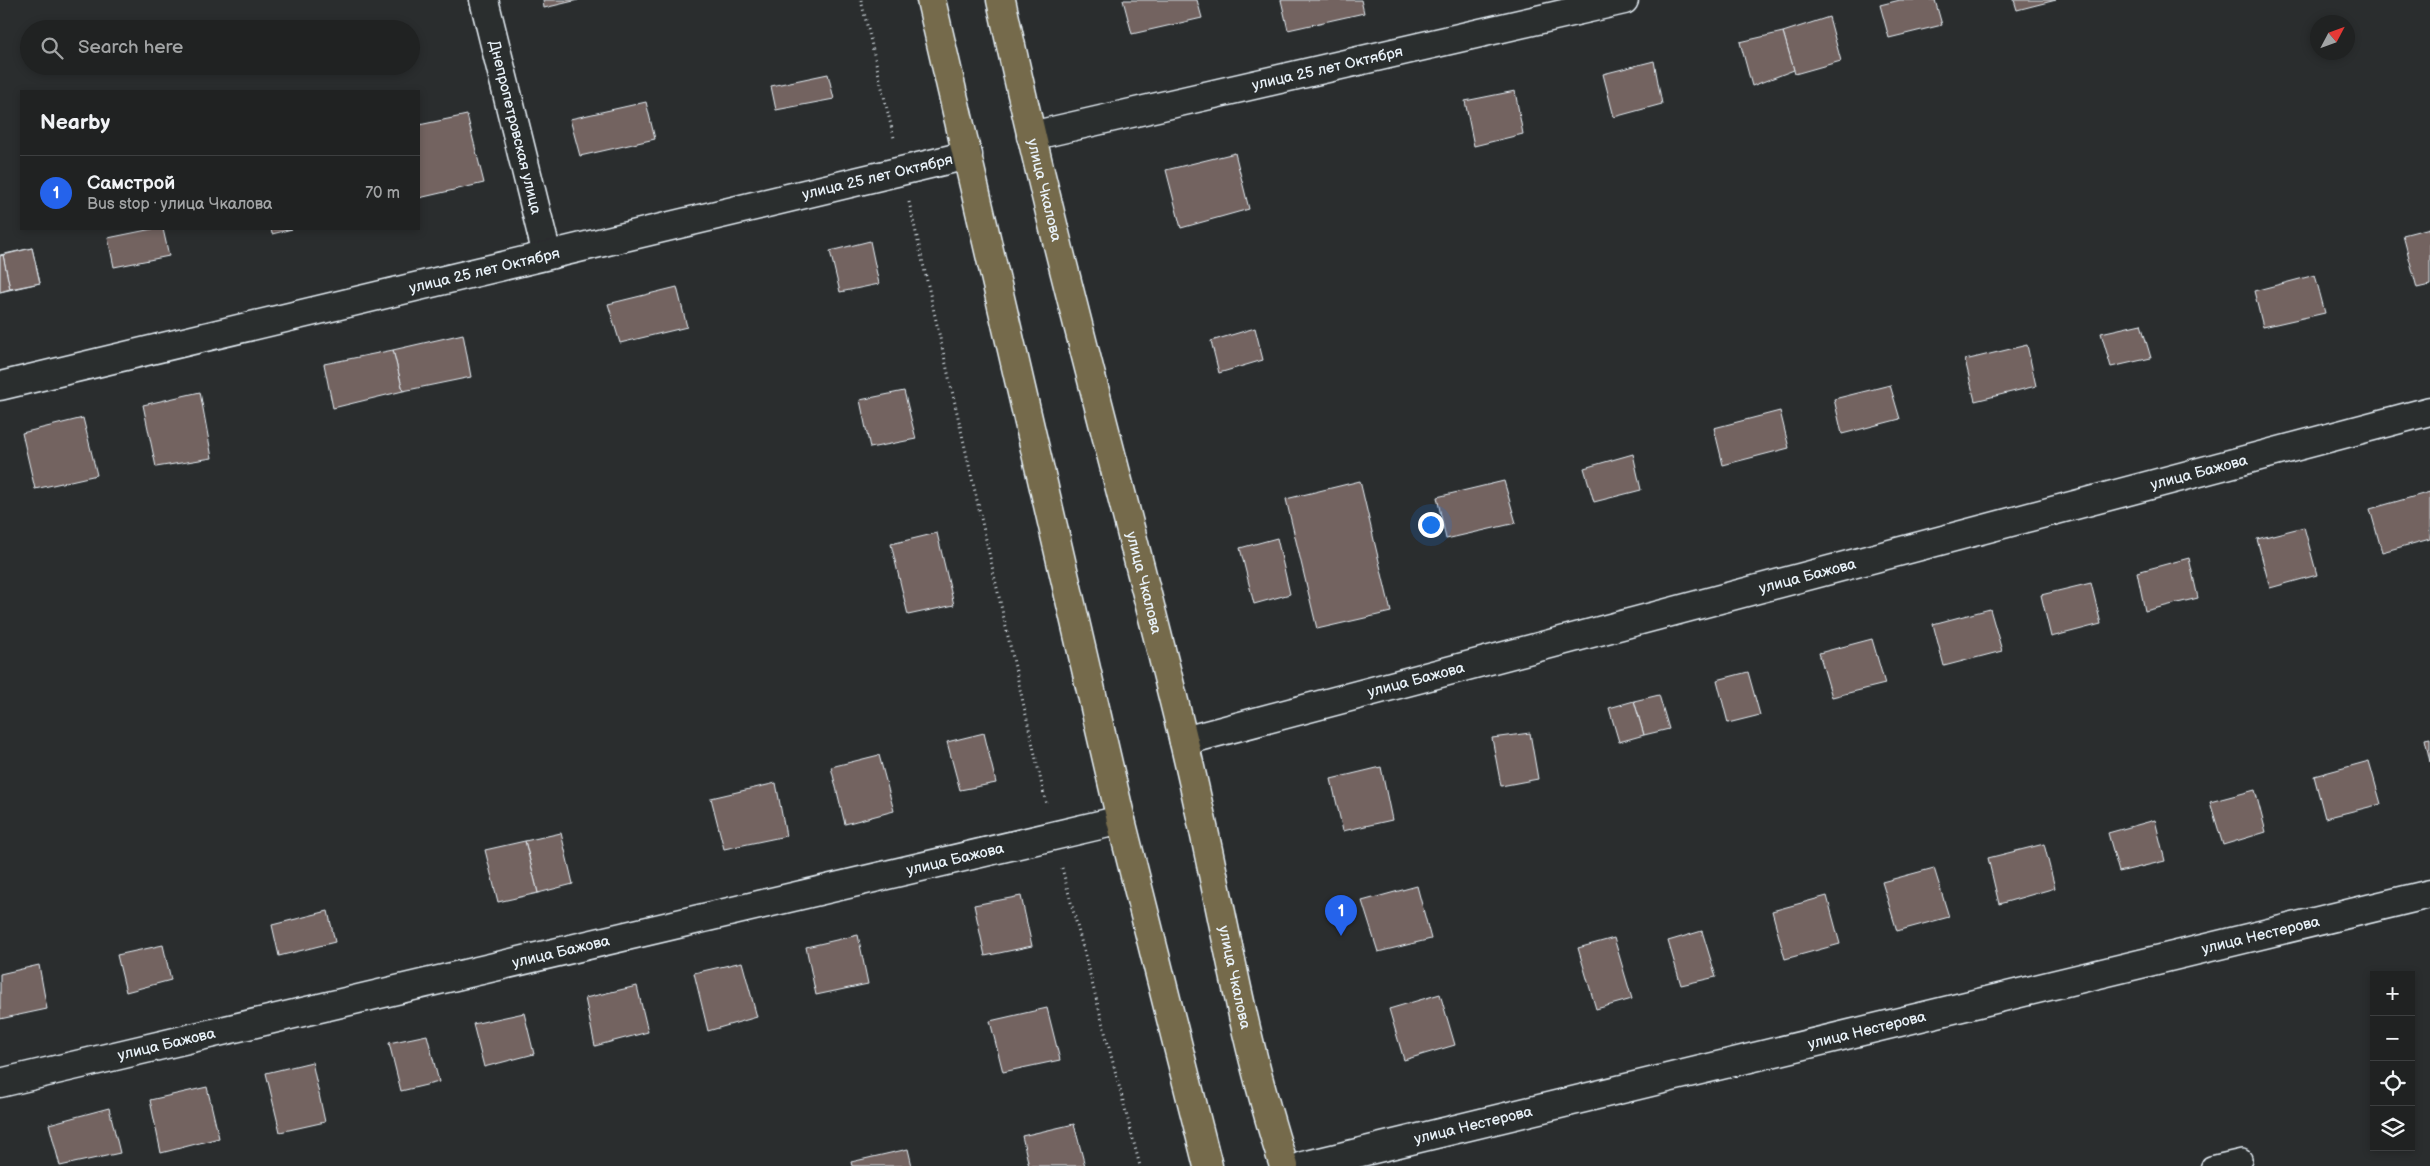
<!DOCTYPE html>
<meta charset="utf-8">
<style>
:root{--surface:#202222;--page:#282a2a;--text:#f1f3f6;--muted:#a2a4a5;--line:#3d3f40;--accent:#2563eb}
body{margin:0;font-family:"Balsamiq Sans",sans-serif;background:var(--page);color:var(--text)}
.controls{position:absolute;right:15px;bottom:15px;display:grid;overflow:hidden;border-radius:0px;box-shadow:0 2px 8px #0003}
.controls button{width:45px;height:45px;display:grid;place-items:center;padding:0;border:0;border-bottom:1px solid var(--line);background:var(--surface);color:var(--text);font:25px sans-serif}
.compass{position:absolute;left:2310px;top:15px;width:45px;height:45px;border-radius:50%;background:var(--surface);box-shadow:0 2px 8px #0003;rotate:49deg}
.you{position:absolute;left:1430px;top:524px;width:18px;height:18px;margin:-12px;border:4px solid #fff;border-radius:50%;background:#1a73e8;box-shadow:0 0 0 8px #1a73e833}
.badge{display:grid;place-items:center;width:32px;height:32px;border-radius:50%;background:var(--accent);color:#fff;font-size:16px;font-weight:700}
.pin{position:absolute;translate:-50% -41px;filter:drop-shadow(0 1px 2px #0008)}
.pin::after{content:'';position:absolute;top:26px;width:18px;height:15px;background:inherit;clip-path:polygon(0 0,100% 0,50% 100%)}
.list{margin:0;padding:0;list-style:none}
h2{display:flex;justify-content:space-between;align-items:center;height:65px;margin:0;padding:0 20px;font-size:21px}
h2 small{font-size:16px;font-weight:400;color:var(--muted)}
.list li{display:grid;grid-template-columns:32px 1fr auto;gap:15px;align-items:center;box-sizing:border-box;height:75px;padding:0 20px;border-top:1px solid var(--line)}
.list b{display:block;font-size:19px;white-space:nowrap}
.list p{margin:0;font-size:16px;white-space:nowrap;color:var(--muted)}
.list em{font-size:16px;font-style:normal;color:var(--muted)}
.icon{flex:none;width:28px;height:28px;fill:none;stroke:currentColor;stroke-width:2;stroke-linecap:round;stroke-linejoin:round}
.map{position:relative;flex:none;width:2430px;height:1166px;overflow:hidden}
.search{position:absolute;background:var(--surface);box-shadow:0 2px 8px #0003;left:20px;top:20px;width:400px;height:55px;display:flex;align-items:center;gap:12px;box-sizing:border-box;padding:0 18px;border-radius:28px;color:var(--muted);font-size:19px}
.panel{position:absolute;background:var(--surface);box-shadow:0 2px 8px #0003;left:20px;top:90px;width:400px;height:140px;border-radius:0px}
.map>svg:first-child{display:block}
</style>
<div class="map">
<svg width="2430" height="1166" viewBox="0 0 2430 1166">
<rect width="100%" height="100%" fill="#2a2d2e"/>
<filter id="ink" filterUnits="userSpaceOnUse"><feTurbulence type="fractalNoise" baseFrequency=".02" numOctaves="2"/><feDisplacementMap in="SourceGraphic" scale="10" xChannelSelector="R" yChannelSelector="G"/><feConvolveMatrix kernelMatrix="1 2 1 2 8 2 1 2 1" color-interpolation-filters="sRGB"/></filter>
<g filter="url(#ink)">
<g fill="#736461" stroke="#e8f1f8">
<polygon points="543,0 578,0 544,8"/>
<polygon points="1123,0 1197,0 1202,18 1132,34"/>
<polygon points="1281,0 1361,0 1364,13 1288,30"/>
<polygon points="1900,0 1935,0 1942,25 1889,38 1880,5"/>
<polygon points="2014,0 2056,0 2017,10"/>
<polygon points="1829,17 1841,61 1795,74 1783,32"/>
<polygon points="1783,32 1794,70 1752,86 1740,42"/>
<polygon points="1654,61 1662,104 1614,117 1603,74"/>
<polygon points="828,74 834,99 776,110 771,86"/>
<polygon points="1515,91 1523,134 1474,146 1465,101"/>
<polygon points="646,102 655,139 580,156 570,119"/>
<polygon points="467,115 484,183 419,198 419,125"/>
<polygon points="1235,153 1249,209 1181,228 1166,170"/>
<polygon points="2430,228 2430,285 2417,288 2403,235"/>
<polygon points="152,229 163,229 169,256 114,267 108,238"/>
<polygon points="271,229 292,229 272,234"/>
<polygon points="870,241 879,284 840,292 830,251"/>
<polygon points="32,248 40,283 0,292 0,255"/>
<polygon points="32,248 40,283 10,289 3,255"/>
<polygon points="3,255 10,289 0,292 0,256"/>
<polygon points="2315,275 2325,313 2263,327 2254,291"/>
<polygon points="677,287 687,327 620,343 608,304"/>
<polygon points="2141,324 2151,358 2111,367 2101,333"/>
<polygon points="1255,328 1263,360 1219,373 1211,341"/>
<polygon points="463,334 471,377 403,391 393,350"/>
<polygon points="2027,345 2036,386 1975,401 1965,360"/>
<polygon points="393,350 403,391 333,408 324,364"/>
<polygon points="1890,385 1900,419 1842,434 1834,399"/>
<polygon points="904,391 916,439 870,448 860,400"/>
<polygon points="200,392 212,458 156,467 143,405"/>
<polygon points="1780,411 1789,448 1723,465 1714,428"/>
<polygon points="83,418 97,475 35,489 22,433"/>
<polygon points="1633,454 1641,490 1594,502 1584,468"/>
<polygon points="1360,481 1391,612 1317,629 1286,499"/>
<polygon points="1504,481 1516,523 1446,539 1437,497"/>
<polygon points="2430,492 2430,539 2382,552 2370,509"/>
<polygon points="2304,527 2317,575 2270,588 2257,539"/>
<polygon points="937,533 954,605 908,615 891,544"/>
<polygon points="1277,538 1290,594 1254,604 1240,548"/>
<polygon points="2189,558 2198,598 2145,611 2137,572"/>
<polygon points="2091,583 2101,624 2051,637 2041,595"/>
<polygon points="1990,609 2002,651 1944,666 1933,624"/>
<polygon points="1872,639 1885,684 1832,697 1819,653"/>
<polygon points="1748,672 1760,715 1728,723 1717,680"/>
<polygon points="1659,695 1669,729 1644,735 1634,701"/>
<polygon points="1634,701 1644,735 1619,742 1609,708"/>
<polygon points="984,733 996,783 960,790 947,742"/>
<polygon points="1530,733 1538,779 1501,786 1492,738"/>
<polygon points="2430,738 2430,762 2425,739"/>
<polygon points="879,755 894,811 845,824 831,767"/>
<polygon points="2369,761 2381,804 2325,818 2314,776"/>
<polygon points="1381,767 1392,820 1343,831 1331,779"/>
<polygon points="776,783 786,836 724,849 711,798"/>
<polygon points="2255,790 2266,832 2223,845 2210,802"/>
<polygon points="2155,820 2165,861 2119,872 2108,833"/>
<polygon points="561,833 573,884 538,893 525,841"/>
<polygon points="525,841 538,893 498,902 485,850"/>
<polygon points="2044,844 2055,888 1999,904 1988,858"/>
<polygon points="1934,868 1949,917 1897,931 1882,882"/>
<polygon points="1417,886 1431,939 1378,952 1362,901"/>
<polygon points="1021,896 1032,946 985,956 974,905"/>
<polygon points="1827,896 1840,944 1785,959 1772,911"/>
<polygon points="328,911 335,942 279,956 272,925"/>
<polygon points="1702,931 1716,977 1681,985 1668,941"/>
<polygon points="858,935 868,984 816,995 806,947"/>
<polygon points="1614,938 1632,999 1596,1009 1578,948"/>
<polygon points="163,945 171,980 126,992 117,955"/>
<polygon points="742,962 757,1017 708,1031 694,973"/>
<polygon points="39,965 47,1009 0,1019 0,974"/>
<polygon points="637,986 648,1032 595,1046 585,998"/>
<polygon points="1440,994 1455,1045 1404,1060 1389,1009"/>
<polygon points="1047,1008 1060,1060 1003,1072 990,1021"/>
<polygon points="524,1013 534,1054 484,1067 473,1024"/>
<polygon points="427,1035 439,1082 401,1091 389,1043"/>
<polygon points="312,1062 325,1122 280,1132 266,1073"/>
<polygon points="207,1087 219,1138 161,1153 150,1100"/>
<polygon points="109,1108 120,1153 60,1166 49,1124"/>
<polygon points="1074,1124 1085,1166 1029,1166 1022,1136"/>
<polygon points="908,1149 912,1166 852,1166 851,1162"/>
</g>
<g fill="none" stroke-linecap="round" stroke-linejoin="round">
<g stroke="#e8f1f8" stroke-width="22">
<polyline id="service" points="2211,1166 2242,1159"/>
</g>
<g stroke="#e8f1f8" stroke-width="31">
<g id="minor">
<path id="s1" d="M484,0L547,255"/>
<path id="s2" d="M1031,136L1624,0"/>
<path id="s3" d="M0,386L968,155"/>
<path id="s4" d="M1184,741L2430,411"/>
<path id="s5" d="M0,1083L1121,820"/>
<path id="s6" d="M1303,1166L2430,894"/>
</g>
</g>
<g stroke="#e8f1f8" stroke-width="31">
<g id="primary">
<polyline points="931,0 1121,820 1208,1166"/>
<path id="s7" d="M1001,0C1054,248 1123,492 1183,738C1218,880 1238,1027 1284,1166"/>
</g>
</g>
<g stroke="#e8f1f8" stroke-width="3" stroke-dasharray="1 4" stroke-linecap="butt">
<polyline points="861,0 894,138"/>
<polyline points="909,202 1046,803"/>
<polyline points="1062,868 1140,1166"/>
</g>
<use href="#service" stroke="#2a2d2e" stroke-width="19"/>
<use href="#minor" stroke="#2a2d2e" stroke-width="28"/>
<use href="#primary" stroke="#746b4b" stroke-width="28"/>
</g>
</g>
<g text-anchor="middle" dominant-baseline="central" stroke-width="5" stroke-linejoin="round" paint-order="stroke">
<g font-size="15" fill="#e8f1f8" stroke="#2a2d2e">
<text stroke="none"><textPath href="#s2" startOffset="304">улица 25 лет Октября</textPath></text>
<text stroke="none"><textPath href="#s1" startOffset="131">Днепропетровская улица</textPath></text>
<text stroke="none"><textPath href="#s3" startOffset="902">улица 25 лет Октября</textPath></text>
<text stroke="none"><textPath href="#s7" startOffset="195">улица Чкалова</textPath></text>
<text stroke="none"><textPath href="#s3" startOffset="498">улица 25 лет Октября</textPath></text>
<text stroke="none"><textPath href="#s4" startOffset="1050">улица Бажова</textPath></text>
<text stroke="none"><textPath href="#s4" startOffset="645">улица Бажова</textPath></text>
<text stroke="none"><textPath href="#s7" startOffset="600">улица Чкалова</textPath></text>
<text stroke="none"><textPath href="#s4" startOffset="240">улица Бажова</textPath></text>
<text stroke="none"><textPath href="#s5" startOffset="981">улица Бажова</textPath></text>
<text stroke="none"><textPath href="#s6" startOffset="985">улица Нестерова</textPath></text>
<text stroke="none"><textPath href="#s5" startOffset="576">улица Бажова</textPath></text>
<text stroke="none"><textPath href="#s7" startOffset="1005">улица Чкалова</textPath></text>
<text stroke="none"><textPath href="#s6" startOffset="580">улица Нестерова</textPath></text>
<text stroke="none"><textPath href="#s5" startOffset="171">улица Бажова</textPath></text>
<text stroke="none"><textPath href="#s6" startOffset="175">улица Нестерова</textPath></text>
</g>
</g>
</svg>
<div class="controls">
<button>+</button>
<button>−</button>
<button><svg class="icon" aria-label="locate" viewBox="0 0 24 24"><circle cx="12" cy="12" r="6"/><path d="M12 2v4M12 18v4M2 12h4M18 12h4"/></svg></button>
<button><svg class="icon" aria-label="layers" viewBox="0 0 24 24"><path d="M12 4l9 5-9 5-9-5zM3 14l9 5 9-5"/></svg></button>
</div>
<svg class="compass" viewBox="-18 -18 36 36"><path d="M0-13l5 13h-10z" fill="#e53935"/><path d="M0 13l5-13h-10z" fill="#a2a4a5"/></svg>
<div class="you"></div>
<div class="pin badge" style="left:1341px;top:936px">1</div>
<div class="search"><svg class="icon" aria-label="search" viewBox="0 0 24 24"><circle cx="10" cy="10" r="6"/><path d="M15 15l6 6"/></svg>Search here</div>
<section class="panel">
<h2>Nearby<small></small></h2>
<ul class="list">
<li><span class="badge">1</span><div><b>Самстрой</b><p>Bus stop · улица Чкалова</p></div><em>70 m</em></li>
</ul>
</section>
</div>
